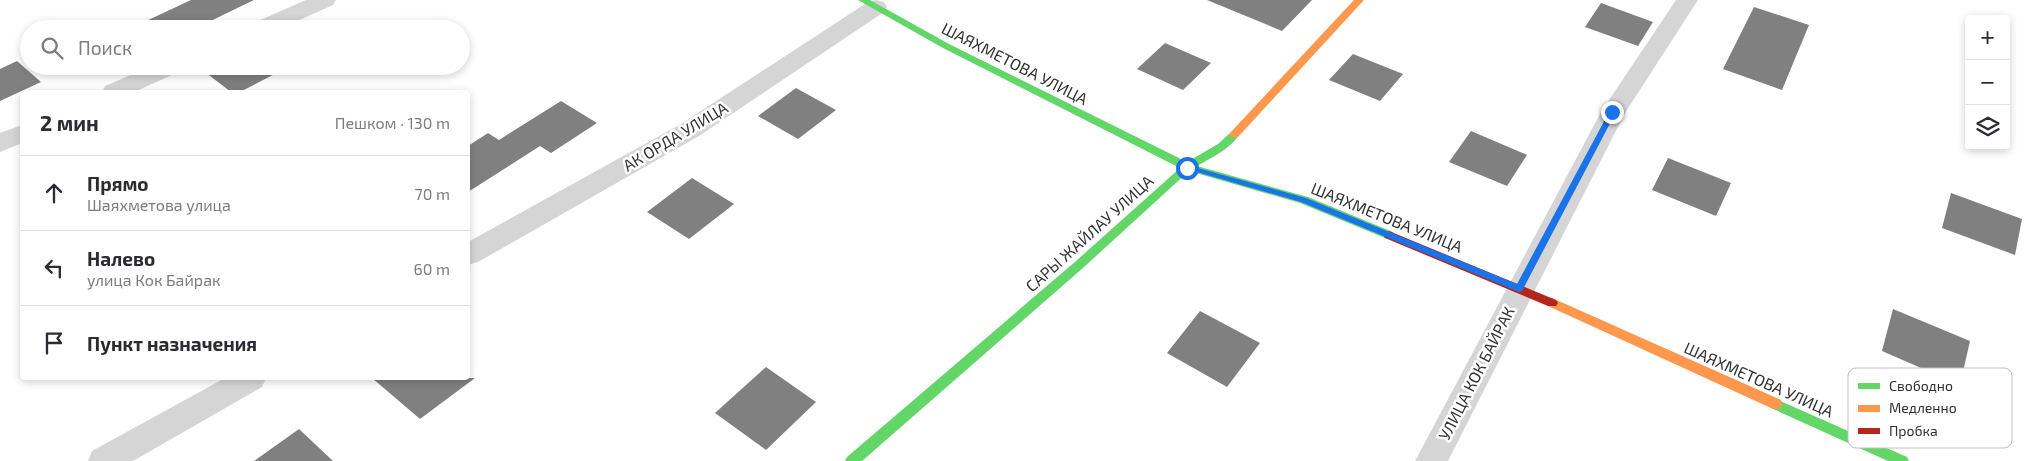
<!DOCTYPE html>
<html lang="ru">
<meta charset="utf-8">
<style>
:root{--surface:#fff;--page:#f7f7f7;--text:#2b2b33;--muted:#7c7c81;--line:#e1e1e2}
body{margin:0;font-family:"Exo 2",sans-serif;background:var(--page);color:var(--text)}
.controls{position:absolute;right:15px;top:15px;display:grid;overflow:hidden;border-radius:5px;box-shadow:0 2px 8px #0003}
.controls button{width:45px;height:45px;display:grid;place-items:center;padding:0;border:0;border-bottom:1px solid var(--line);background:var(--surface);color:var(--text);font:25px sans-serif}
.stop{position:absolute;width:15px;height:15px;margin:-11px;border:4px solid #1a73e8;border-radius:50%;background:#fff}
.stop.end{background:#1a73e8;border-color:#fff;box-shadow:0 1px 5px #0008}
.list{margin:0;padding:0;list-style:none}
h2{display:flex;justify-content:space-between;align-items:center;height:65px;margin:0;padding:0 20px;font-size:21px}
h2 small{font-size:16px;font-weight:400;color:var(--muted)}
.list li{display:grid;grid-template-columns:32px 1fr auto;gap:15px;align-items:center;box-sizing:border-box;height:75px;padding:0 20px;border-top:1px solid var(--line)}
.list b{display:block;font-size:19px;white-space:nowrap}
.list p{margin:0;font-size:16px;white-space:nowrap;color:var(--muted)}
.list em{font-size:16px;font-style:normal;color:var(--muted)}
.icon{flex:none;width:28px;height:28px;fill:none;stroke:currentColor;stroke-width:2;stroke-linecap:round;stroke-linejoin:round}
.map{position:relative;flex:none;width:2025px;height:461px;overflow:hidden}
.search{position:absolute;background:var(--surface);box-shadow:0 2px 8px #0003;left:20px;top:20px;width:450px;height:55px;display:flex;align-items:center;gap:12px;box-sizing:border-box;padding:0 18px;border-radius:28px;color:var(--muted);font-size:19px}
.panel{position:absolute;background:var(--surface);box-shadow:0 2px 8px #0003;left:20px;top:90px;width:450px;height:290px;border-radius:5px}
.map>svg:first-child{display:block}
</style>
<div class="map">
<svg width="2025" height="461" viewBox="0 0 2025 461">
<rect width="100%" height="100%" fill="#fff"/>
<g fill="#808080">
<polygon points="191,0 254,0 194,29 129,29"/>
<polygon points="1207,0 1312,0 1282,31"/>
<polygon points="1601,3 1653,22 1638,46 1585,27"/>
<polygon points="1754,7 1809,25 1782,90 1723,69"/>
<polygon points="1165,43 1211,63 1183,90 1137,69"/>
<polygon points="1353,54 1403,74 1380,101 1329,80"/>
<polygon points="17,61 41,82 0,101 0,69"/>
<polygon points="197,66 290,66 240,92 231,92"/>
<polygon points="796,88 836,110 798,139 758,116"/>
<polygon points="561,101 597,123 551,153 540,146 468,192 468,146 488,133 499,140"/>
<polygon points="1471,131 1527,155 1507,186 1449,162"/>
<polygon points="1668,158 1731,183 1716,216 1652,190"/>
<polygon points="692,178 734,204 689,239 647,212"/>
<polygon points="1951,193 2022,219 2015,255 1942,228"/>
<polygon points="1893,309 1970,341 1960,385 1882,351"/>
<polygon points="1200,311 1260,343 1227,387 1167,353"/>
<polygon points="766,367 816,402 766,450 715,413"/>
<polygon points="372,378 475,378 420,419"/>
<polygon points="299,429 333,461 254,461"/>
</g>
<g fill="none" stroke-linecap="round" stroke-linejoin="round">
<g fill="#d5d5d5" fill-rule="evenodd">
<polygon points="306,0 336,0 333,5 279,29 248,29 251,24"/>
<polygon points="876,0 884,2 887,7 884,12 699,136 478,262 468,265 468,242 681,124 868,2"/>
<polygon points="1676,0 1698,0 1625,113 1448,461 1415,461 1601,112"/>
<polygon points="152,66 185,66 181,71 134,92 102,92 105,86"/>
<polygon points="22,125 22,143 0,152 0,133"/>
<polygon points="225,378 266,378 262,387 133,461 88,461 92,451"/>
</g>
<g fill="#63d668" fill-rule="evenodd">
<path d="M858,0H870L949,44L1187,162L1218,144L1230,133H1238L1239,135C1229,150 1212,157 1197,166L1308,197L1393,232L1395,235L1389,239L1385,238L1300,203L1189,171L1084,267L862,461H845L847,457L1076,261L1180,168L943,48Z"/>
<polygon points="1776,399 1907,457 1909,461 1888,461 1771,408 1770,404 1771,400"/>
</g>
<g fill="#ff974d" fill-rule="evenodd">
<polygon points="1354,0 1364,0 1238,137 1230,137 1229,135 1230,133"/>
<polygon points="1552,298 1781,400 1782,404 1781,408 1776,409 1771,408 1548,306 1546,303 1548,300"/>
</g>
<polygon fill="#b3261e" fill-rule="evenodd" points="1389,231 1556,300 1558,303 1556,306 1548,306 1385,238 1383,235"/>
</g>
<polygon fill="#1a73e8" points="1612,110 1616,112 1522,291 1519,292 1301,202 1183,168 1187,165 1306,198 1517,284 1609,112"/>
<g text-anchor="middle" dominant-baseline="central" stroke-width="5" stroke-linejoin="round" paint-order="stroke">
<g font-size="16" fill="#313131" stroke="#fff">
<text transform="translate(1015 63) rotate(27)">ШАЯХМЕТОВА УЛИЦА</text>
<text transform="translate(675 136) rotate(-31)">АК ОРДА УЛИЦА</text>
<text transform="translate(1387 217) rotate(22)">ШАЯХМЕТОВА УЛИЦА</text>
<text transform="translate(1089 233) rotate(-42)">САРЫ ЖАЙЛАУ УЛИЦА</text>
<text transform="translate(1476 373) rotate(-63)">УЛИЦА КОК БАЙРАК</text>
<text transform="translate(1759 379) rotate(24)">ШАЯХМЕТОВА УЛИЦА</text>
</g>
</g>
<rect x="1848" y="368" width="164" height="80" rx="8" fill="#fff" stroke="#c1c1c1" stroke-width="1"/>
<rect x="1858" y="383" width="22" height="6" fill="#63d668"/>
<rect x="1858" y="405" width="22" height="7" fill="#ff974d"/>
<rect x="1858" y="428" width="22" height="6" fill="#b3261e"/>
<g font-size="14" fill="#313131">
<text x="1889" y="391">Свободно</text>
<text x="1889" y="413">Медленно</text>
<text x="1889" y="436">Пробка</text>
</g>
</svg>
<div class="controls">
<button>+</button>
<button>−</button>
<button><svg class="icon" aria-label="layers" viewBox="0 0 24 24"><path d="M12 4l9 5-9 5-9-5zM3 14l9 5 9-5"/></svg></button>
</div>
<div class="stop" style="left:1187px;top:168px"></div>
<div class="stop end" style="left:1612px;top:112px"></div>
<div class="search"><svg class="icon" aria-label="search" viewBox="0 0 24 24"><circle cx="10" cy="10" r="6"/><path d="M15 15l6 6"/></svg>Поиск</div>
<section class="panel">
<h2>2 мин<small>Пешком · 130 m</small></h2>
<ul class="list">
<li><svg class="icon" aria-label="ahead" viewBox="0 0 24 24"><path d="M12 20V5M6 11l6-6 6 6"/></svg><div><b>Прямо</b><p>Шаяхметова улица</p></div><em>70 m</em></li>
<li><svg class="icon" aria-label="left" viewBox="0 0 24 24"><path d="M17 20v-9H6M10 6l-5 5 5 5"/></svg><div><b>Налево</b><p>улица Кок Байрак</p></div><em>60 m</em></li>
<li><svg class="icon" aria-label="arrive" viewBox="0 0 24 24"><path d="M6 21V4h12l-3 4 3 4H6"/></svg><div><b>Пункт назначения</b></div></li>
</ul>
</section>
</div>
